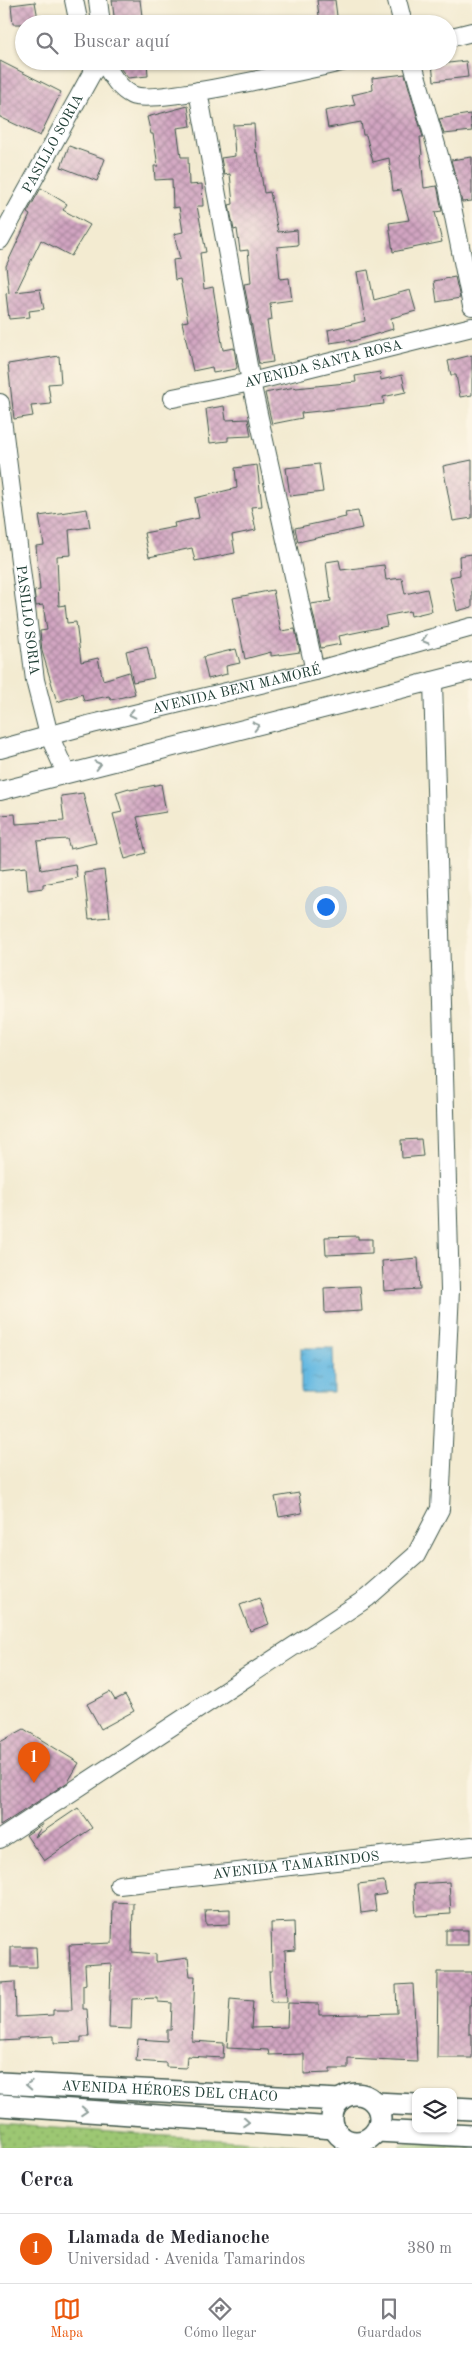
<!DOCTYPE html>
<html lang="es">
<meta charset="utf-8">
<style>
:root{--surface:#fff;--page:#f2f2f3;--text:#2b2b33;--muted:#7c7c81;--line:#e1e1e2;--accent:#ea580c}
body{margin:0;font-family:"Old Standard TT",serif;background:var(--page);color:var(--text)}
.controls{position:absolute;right:15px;bottom:15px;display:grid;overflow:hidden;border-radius:10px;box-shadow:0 1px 4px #0004}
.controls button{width:45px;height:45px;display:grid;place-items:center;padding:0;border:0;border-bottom:1px solid var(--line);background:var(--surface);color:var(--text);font:25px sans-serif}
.you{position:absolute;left:325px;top:906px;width:18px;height:18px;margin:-12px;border:4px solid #fff;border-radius:50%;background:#1a73e8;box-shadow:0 0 0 8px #1a73e833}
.badge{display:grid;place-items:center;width:32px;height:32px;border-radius:50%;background:var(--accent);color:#fff;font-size:16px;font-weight:700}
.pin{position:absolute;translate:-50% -41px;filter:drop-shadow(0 1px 2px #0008)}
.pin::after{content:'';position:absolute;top:26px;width:18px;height:15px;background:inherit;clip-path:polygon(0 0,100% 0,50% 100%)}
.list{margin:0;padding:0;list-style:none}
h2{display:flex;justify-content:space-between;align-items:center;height:65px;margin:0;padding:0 20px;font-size:21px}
h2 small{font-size:16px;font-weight:400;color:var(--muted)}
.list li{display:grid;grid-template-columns:32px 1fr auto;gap:15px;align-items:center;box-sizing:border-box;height:70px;padding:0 20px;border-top:1px solid var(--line)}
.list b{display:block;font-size:19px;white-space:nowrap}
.list p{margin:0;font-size:16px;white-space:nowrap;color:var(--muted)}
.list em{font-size:16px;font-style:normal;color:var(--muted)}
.icon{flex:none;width:28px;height:28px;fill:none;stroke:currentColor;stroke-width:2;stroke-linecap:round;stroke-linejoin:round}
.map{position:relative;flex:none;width:472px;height:2148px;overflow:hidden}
.search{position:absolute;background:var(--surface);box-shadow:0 1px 4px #0004;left:15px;right:15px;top:15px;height:55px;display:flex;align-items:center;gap:12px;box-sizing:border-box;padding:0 18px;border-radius:28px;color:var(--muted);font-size:19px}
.sheet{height:135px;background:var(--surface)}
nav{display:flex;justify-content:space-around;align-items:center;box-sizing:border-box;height:70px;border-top:1px solid var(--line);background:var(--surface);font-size:14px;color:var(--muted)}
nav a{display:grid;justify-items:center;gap:2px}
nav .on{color:var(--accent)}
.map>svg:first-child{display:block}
</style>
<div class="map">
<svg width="472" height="2148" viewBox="0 0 472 2148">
<defs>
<pattern id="green-dots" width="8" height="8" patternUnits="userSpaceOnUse" patternTransform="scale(1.25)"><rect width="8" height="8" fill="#9dc773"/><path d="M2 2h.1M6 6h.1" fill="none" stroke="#7fa35f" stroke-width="1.8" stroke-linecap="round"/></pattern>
<pattern id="water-ripples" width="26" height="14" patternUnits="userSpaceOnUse" patternTransform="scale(1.25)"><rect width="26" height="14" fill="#66b9e1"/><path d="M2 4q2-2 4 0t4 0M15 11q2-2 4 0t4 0" fill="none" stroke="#5398b7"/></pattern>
<pattern id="building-cross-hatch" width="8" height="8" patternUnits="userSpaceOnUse" patternTransform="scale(1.25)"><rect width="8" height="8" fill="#d1a4c1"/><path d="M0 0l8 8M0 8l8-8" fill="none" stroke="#a9879e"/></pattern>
</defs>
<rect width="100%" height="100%" fill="#fcf5e5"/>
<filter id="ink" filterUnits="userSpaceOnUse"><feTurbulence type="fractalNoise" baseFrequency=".02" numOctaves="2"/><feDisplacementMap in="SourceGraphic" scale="10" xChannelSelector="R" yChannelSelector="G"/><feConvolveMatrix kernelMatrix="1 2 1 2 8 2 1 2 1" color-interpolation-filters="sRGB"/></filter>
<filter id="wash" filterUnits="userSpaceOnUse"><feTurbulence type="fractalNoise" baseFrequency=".0096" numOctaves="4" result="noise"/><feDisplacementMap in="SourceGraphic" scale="20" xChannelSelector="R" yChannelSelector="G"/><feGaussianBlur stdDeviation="1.12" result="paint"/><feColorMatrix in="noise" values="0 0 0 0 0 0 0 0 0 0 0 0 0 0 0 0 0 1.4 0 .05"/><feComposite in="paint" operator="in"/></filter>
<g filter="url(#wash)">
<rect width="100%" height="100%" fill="#f3ebd1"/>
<g fill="url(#green-dots)" stroke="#5e8254">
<polygon points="0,2124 307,2146 308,2148 0,2148"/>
<polygon points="409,2143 472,2146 472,2148 400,2148 400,2146"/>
</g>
<polygon fill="url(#water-ripples)" stroke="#427b8a" points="301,1348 333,1348 334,1393 301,1393"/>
<g id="blocks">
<g fill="url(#building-cross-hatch)">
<polygon points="112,0 140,0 143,24 115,24"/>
<polygon points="317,0 335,0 338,24 320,24"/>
<polygon points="35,2 39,24 13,24 11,5"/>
<polygon points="0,61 61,92 40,136 0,117"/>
<polygon points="119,61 147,61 148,76 128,78 120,68"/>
<polygon points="466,61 468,77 434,81 432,65"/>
<polygon points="405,74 423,137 420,137 422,155 421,156 424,188 437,186 438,190 442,211 435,212 442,242 393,252 389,223 409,220 401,190 393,191 389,158 373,162 366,135 363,135 361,122 328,128 325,111 355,105 352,95 373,90 372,78"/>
<polygon points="188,106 191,126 177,128 181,157 188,157 189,185 202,184 203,206 197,206 206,252 200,253 204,289 213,287 223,350 234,348 237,367 236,369 213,373 212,367 193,371 182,322 188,321 180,279 175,280 173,260 180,259 174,234 183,232 179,207 173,208 172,179 155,180 154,166 158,166 153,134 151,134 147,117"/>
<polygon points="470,114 472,131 444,134 439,119"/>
<polygon points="254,124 256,153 258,153 264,193 270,192 278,232 297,230 298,245 277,247 280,279 289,278 292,300 270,303 272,320 267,321 273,362 259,364 244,284 251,283 248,250 240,251 237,229 234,230 229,205 233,204 230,174 224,175 221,158 235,156 233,125"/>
<polygon points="69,146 105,159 97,181 61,167"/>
<polygon points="472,157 472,201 462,202 451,160"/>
<polygon points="41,188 67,204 63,210 90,225 71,256 41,240 16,292 40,289 44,309 29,311 30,317 9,319 6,294 9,293 6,266 30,215 27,213"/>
<polygon points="368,270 374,300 410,290 416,311 391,318 393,329 350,342 350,340 330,343 328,330 365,321 357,272"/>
<polygon points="455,277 460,298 437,302 434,281"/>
<polygon points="472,355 472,395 460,397 456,375 451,375 448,361"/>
<polygon points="59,356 61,383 48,384 51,404 31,406 33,416 14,419 8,364"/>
<polygon points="380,372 381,380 402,375 406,392 383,397 384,404 301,413 302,418 272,424 265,393 295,387 296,388 356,382 355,376"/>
<polygon points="224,406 226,420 248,419 251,436 228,437 228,441 210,443 206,409"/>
<polygon points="472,460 472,518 453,521 443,466"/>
<polygon points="319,464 323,492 290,496 286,468"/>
<polygon points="257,465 262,506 251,507 256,530 232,535 235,553 195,561 192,548 149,557 144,533 175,527 174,523 199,518 195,498 237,488 235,468"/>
<polygon points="87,509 90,527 69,530 71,555 57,556 59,606 65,605 67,623 76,622 81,662 98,658 103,680 129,672 135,694 111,700 109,696 84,701 82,694 57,702 42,651 40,631 47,630 43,605 36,606 34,591 40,590 36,546 44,545 39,516"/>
<polygon points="358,511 362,528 298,542 295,528 346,517 345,513"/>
<polygon points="472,554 472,607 457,611 450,577 460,575 459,556"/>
<polygon points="339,560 341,570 384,565 386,580 402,578 405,594 427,589 432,611 411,616 410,611 385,616 387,626 339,636 341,644 321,648 311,604 331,601 326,562"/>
<polygon points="273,590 281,631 295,629 300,652 271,656 271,652 245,659 233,598"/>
<polygon points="147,646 154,678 133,682 126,651"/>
<polygon points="236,649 240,663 226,666 227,674 208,679 203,657"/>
<polygon points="161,784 166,812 137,817 146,853 125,859 113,814 122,812 116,792 129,788 130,790"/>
<polygon points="83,793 96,843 70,849 67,839 37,841 41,870 75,864 77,878 43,884 43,888 28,890 26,867 0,870 0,815 15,814 16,824 64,821 61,796"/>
<polygon points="104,870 110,917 89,919 84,873"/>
<polygon points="421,1139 423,1156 402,1158 401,1140"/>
<polygon points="358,1236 358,1239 372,1239 372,1253 326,1255 325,1237"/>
<polygon points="418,1258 420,1289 384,1291 382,1261"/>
<polygon points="360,1286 362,1311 325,1313 324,1288"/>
<polygon points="299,1493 302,1513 279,1517 275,1497"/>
<polygon points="259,1598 269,1624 250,1631 240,1605"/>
<polygon points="110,1692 115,1700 125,1695 134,1711 101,1729 87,1704"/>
<polygon points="24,1729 79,1763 68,1782 0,1826 0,1742"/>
<polygon points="78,1808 92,1828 44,1861 26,1835 43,1824 35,1837"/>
<polygon points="384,1881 386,1894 374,1896 376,1911 361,1913 358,1884"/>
<polygon points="449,1882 451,1914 416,1916 414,1884"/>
<polygon points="113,1902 133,1903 132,1952 156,1954 156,1962 188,1958 190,1976 195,1976 192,2041 224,2043 223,2058 187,2056 186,2068 166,2067 166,2063 136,2061 138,2039 167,2041 167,2030 171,2030 172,2003 158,2002 158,1998 132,1999 131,2029 109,2028 111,1963 85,1965 86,1984 83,1985 83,2009 87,2009 89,2037 81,2037 81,2042 54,2043 54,2036 18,2038 18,2040 0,2041 0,1983 15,1982 16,2017 53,2015 53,2010 72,2010 69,1945 112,1943"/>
<polygon points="230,1909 230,1924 206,1925 205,1910"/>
<polygon points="294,1922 295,1950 285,1951 287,2002 271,2002 269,1971 272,1971 271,1923"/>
<rect x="446" y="1930" width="22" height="15"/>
<polygon points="11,1947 36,1947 37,1967 11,1967"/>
<polygon points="438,1972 472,1972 472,2005 469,2005 469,2034 472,2034 472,2058 437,2058"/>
<polygon points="413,1984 417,2062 348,2059 348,2069 330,2069 330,2073 304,2074 304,2054 269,2055 268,2050 227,2048 230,1999 253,2001 251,2028 287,2027 288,2003 319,2004 319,2015 397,2013 396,1985"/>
</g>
</g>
</g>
<g filter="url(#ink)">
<use href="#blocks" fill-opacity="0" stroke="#3f574c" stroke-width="1"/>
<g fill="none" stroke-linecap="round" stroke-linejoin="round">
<g stroke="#3f574c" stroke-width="20">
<g id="minor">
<polyline points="74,0 79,24"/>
<polyline points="98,0 101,24"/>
<polyline points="397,0 403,24"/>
<polyline points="448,38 472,32"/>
<path d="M103,61C111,74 118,88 132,95C153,106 313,68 346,61"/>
<polyline points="412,61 448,187 472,306"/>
<polyline points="198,91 251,382 315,671"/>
<path id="s1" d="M0,240L92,73L102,61"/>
<path id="s2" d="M173,398L251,382L472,327"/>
<path id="s3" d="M0,403L35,680L49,735L66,773"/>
<path id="s4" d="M0,749L92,724L315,671L472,627"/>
<polyline points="0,791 472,671"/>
<polyline points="0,1839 367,1598 416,1555 440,1509 450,1290 433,681"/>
<path id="s5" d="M119,1885L472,1846"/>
</g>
</g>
<g stroke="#3f574c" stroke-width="24">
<g id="major">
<path id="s6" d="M0,2083L340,2100"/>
<circle cx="356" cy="2118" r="24"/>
<polyline points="375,2103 416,2105"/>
<polyline points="0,2105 334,2128"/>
<polyline points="453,2108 472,2109"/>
<polyline points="377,2131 472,2136"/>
</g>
</g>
<use href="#minor" stroke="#fff" stroke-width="18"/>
<use href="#major" stroke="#fff" stroke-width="21"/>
</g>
<defs><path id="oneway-chevron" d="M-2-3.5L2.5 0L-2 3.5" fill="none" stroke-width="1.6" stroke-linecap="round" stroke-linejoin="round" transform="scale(1.25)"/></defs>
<g stroke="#8f9e9a">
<use href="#oneway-chevron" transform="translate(425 640) rotate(164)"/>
<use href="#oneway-chevron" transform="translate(132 714) rotate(167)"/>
<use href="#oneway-chevron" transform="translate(256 726) rotate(-14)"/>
<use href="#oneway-chevron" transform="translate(98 765) rotate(-14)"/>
<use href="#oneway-chevron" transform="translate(29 2085) rotate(-177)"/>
<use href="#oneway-chevron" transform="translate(84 2111) rotate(4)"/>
<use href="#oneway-chevron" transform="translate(246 2122) rotate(4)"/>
</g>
</g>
<g text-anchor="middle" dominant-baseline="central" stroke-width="4" stroke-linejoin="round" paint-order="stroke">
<g font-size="14" fill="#1f3d34" stroke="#fcf5e5">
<text stroke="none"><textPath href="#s1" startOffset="110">PASILLO SORIA</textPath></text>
<text stroke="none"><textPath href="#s2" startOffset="154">AVENIDA SANTA ROSA</textPath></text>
<text stroke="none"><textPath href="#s3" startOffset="219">PASILLO SORIA</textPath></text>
<text stroke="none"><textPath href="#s4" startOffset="244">AVENIDA BENI MAMORÉ</textPath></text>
<text stroke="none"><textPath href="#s5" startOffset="178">AVENIDA TAMARINDOS</textPath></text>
<text stroke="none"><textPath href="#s6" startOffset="170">AVENIDA HÉROES DEL CHACO</textPath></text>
</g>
</g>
</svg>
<div class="controls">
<button><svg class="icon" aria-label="layers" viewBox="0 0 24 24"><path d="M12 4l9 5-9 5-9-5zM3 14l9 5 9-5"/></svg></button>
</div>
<div class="you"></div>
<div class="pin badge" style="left:34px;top:1783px">1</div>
<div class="search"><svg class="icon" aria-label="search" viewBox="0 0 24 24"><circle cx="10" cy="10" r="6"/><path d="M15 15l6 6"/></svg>Buscar aquí</div>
</div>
<section class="sheet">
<h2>Cerca<small></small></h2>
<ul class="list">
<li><span class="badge">1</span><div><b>Llamada de Medianoche</b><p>Universidad · Avenida Tamarindos</p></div><em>380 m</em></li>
</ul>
</section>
<nav>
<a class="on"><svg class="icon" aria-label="map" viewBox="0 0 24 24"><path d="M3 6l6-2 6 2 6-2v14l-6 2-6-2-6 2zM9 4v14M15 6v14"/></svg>Mapa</a>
<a><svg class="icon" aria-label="directions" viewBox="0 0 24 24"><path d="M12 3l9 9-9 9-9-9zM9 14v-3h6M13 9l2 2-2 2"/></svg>Cómo llegar</a>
<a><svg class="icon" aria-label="saved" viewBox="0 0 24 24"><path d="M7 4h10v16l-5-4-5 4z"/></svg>Guardados</a>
</nav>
